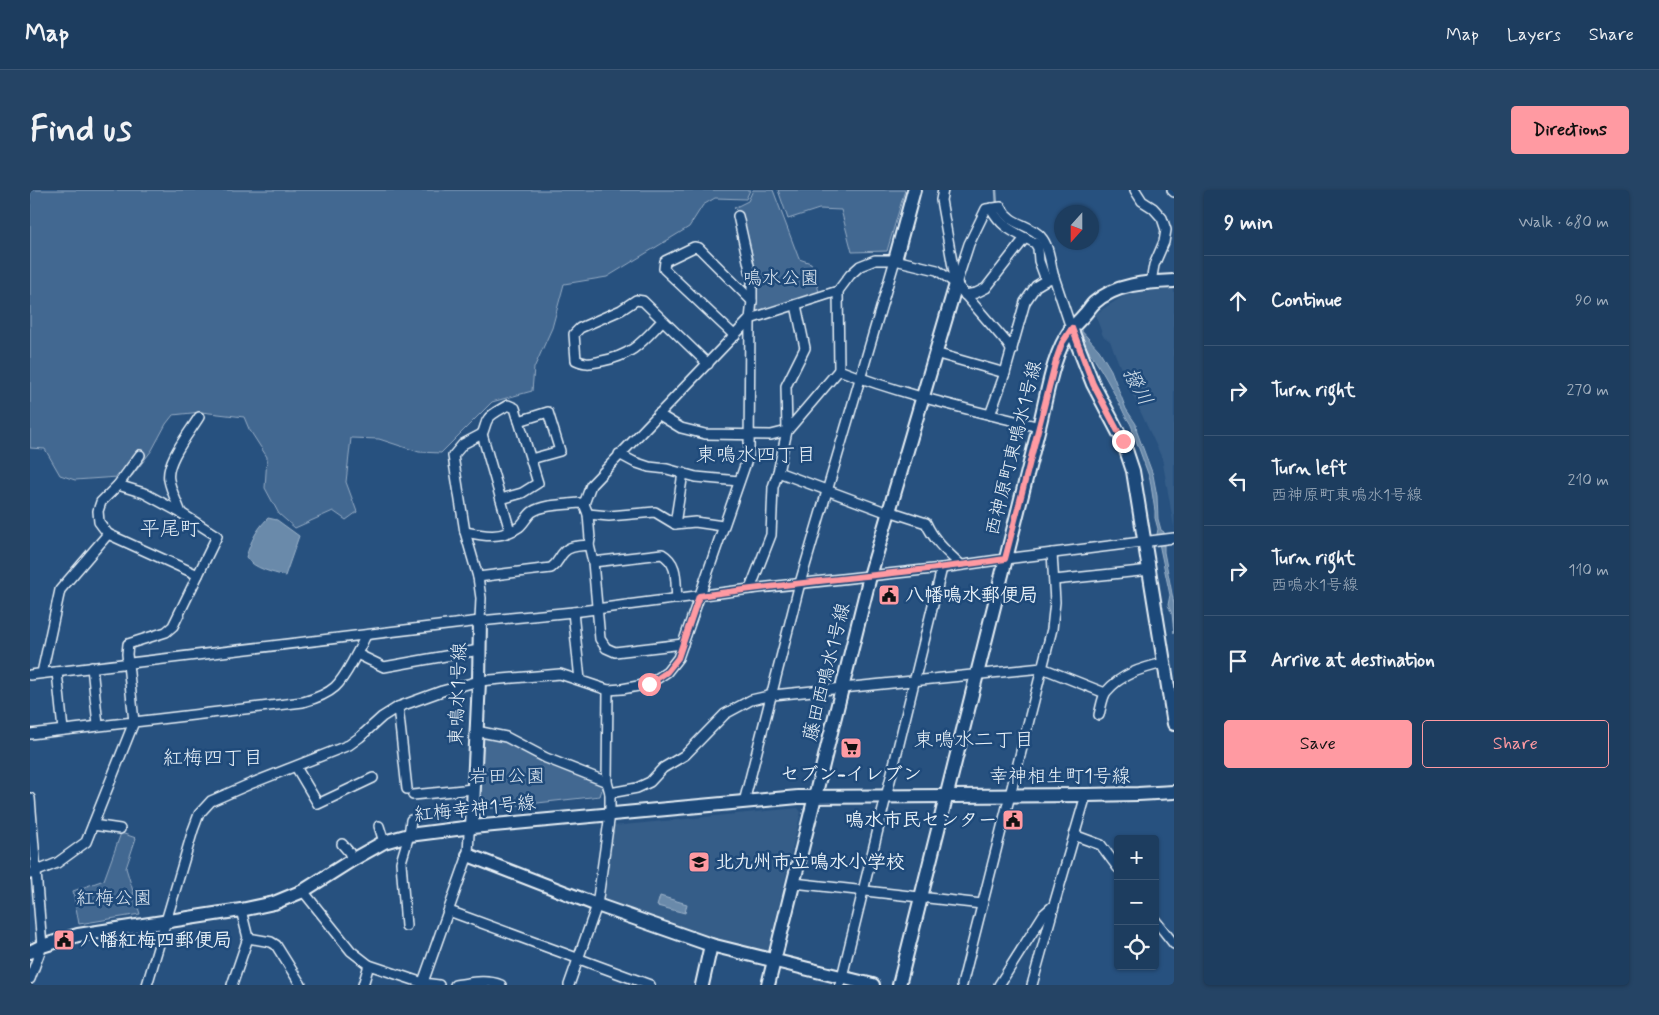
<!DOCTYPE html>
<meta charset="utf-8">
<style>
:root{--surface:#1d3d5f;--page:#254465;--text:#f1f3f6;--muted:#a0aebd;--line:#3b5674;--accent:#ff9aa2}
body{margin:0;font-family:Mynerve,"Klee One",sans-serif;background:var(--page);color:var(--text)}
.controls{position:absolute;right:15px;bottom:15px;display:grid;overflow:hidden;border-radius:5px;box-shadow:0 1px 4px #0004}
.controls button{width:45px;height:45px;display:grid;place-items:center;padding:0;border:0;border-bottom:1px solid var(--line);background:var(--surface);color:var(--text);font:25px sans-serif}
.compass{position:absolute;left:1024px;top:15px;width:45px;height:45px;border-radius:50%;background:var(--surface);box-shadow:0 1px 4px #0004;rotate:201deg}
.stop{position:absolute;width:15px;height:15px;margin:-11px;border:4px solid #ff9aa2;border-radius:50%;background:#fff}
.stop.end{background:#ff9aa2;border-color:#fff;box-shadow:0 1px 5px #0008}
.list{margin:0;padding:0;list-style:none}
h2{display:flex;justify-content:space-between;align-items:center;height:65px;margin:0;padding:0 20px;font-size:21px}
h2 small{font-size:16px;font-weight:400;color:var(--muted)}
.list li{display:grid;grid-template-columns:32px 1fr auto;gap:15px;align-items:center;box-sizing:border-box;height:90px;padding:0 20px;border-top:1px solid var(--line)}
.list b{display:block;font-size:19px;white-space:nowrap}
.list p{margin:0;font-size:16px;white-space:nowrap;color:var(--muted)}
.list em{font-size:16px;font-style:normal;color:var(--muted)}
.actions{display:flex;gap:10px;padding:15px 20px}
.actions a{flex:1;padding:11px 0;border:1px solid var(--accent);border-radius:5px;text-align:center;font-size:18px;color:var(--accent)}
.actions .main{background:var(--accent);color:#111}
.icon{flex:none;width:28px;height:28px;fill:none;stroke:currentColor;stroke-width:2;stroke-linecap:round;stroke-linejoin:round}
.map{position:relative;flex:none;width:1144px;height:795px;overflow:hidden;border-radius:5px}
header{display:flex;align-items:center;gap:30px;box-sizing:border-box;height:70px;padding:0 25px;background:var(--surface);border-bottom:1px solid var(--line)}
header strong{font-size:24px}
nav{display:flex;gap:28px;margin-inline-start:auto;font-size:18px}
.intro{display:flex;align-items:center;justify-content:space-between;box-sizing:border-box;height:120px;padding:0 30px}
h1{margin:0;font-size:35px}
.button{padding:12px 22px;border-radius:5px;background:var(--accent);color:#111;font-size:18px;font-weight:700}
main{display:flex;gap:30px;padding:0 30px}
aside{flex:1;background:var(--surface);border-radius:5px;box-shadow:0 1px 4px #0004}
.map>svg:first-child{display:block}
</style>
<header>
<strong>Map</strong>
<nav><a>Map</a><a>Layers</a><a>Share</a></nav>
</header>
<div class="intro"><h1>Find us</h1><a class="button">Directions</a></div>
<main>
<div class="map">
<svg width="1144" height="795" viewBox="0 0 1144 795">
<rect width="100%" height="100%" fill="#27517f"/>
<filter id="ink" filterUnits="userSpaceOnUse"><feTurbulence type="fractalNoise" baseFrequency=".02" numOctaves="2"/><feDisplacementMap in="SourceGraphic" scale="10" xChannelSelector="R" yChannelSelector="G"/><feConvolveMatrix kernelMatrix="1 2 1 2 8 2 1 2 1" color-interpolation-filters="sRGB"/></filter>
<g filter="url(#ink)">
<g fill="#355d88">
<polygon points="1122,98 1144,98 1144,337 1132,268 1093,184 1080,151 1073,146 1065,124 1098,103"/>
<polygon points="768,618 771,622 738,761 735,763 676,747 576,712 574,709 583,636"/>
</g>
<g fill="#436891" stroke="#96acc4">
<polygon points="0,0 720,0 716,9 685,8 673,15 659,37 577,87 534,94 522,138 504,178 502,201 462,212 411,263 389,262 349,249 321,248 316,292 327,322 316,330 303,321 265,338 249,324 235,298 237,267 219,239 214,227 171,222 143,225 136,234 122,260 102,286 45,290 30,285 15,259 0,258"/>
<polygon points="723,0 743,0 769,69 781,73 789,102 727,122 725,120 726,98 721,59 716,53 711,25 704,18 718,11"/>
<polygon points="748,0 875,0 857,61 822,62 811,20 789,19 758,29"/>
<polygon points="449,547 472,550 509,570 573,596 570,606 445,620"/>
<polygon points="91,643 106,648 96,678 110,724 49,734 43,701 74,690"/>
</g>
<g fill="#6b8aaa" stroke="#9db3c9">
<path d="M1047,136L1069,160L1081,180L1096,219L1106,234L1107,242L1123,285L1127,306L1128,329L1131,340L1134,342V362L1144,414V443L1142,424L1138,415L1140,405L1127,344L1128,339L1125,328V321L1120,289L1103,242C1102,233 1096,229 1093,221C1078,190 1065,167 1043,141Z"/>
<path d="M238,328L247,330L269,346L255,386C242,382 224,379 216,367C221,351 226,340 238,328Z"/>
<polygon points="630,706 657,714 655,723 627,716"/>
</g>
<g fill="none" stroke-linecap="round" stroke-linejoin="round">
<g stroke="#9db3c9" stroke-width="2.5">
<polyline points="966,0 967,16"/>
<polyline points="985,38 1005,48"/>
<polyline points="1012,61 1015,75"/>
</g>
<g stroke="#e8f1f8" stroke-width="12">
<g id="street">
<polyline points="913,0 911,10 926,94 977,153 982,161"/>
<polyline points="1105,0 1112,11 1123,18 1132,28 1136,40 1134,52 1124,75 1121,92"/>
<polyline points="1142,0 1144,2"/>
<path d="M961,18C972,39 985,42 1005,53L1008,58L1009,71L1016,90L1024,87L1041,138"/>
<polyline points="808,101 809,180"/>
<polyline points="935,105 946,103 956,98 995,48"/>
<path d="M632,131C612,152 603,165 572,171C561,173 557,175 546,170L544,144L550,138L591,120L606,110L613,111L678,174"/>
<polyline points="705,146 634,79 635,71 664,57 669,58 722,111"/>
<polyline points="905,163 975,183"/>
<path d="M628,224L651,238L675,244L741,245L757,241L809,180C873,205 942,220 1009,237"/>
<polyline points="960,225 975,183 995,112 1006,96 1016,90"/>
<polyline points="489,231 518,222 530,261 501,269"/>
<path d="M452,244C455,239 455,233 458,229C462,223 472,219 478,215L485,218L508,293L492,303L471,309"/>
<polyline points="589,264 604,272 619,277 637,279 666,287 709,291"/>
<path d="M748,282L853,321H859L896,333C904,351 917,362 931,375"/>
<polyline points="554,314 558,324 560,349 559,355 563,372 570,449 576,458 585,462 653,454"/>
<path d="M151,323C147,312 141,301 139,290C135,272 160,242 169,227"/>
<polyline points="558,324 579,326 625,322 645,334 665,332 693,336"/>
<polyline points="645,334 653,283"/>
<path d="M435,342C455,346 471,349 489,337C494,333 497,326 502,322C514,314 535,315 549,313L554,314L561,295L720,129L808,101L820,85L830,76L845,70H865L907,80L926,94L939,54L956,19L971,17C980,36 999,33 1011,47C1020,57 1020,75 1024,87"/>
<polyline points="78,344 168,385"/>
<path d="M563,372L632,364C649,374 645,391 647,409"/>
<path d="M448,387L521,378C530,371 528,368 534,362C540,355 551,356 559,355"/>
<polyline points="1024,390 1120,380"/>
<polyline points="720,399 741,345 743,297 748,282 757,241 756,196 775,158 766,115"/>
<polyline points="543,422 550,490"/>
<polyline points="450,431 451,408 448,387 435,342 423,266 433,254 452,244 480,341"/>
<polyline points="327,464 354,477 449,460"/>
<polyline points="62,477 68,535"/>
<polyline points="27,482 33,540"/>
<polyline points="12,483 30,400 78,344 69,332 68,321 71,312 88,295 110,265"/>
<polyline points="0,485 450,431 543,422 720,399 912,378 975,369 1144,348"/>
<polyline points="368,517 377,599"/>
<path d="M1069,525C1071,518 1072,508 1076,502C1091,484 1112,478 1134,473"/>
<polyline points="446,541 476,547 516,568 577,592"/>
<polyline points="0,544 104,532 97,464 98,454 136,442 143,436 187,346 151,323 114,303 88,295"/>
<polyline points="266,577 288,614 343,588"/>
<polyline points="580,603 607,598 620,592 633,578 655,565 695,524 721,510 743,505 1012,478 1075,503"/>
<polyline points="383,605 443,599"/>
<polyline points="0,608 12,756 0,789"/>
<polyline points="714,612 770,393 865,70"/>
<polyline points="63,635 90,639"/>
<polyline points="349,636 354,652"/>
<polyline points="1044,645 1071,655 1088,678"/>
<polyline points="312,654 319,662 322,670"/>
<path d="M0,684L27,673L56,652L104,532L273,512C284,509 296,505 305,497C315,488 330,458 336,445"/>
<polyline points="764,693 952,714"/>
<polyline points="273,701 321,761 339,775 393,793 409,795"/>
<polyline points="419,721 620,795"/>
<polyline points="1125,730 1144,754"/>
<polyline points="376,736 371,672 379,645 381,630"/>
<polyline points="218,748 241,752 246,755 271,795"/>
<polyline points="117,795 163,640 169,624 181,611 220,594 319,555 330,547 352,527 368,517 412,501 449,491 530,484 578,500 592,499 619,494 637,482 648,468 719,264 720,129 722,111 722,89 708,26"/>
<polyline points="202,795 218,748 211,720"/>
<polyline points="333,795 339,775"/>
<polyline points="392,795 438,665 439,643 442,637"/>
<path d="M425,795C440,793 456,789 471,795"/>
<polyline points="539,795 567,715 580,624 580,603 577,592 578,500"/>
<polyline points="810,795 912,378"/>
<polyline points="932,795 1022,439 1025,412 1022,363"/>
<polyline points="969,795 1014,724 1024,715 1056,605"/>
<polyline points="1002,795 1024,716"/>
</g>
</g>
<g stroke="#e8f1f8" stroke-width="16">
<g id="secondary">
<polyline points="865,70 884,0"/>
<polyline points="1041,138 1063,194 1093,251 1103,281 1144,534"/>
<polyline points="442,637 449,491 450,431"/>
<polyline points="438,665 567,715 681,755 843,795"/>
<polyline points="0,762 12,756 48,745 211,720 244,713 273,701 322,670 354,652 379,645 442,637 768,607 1056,605 1108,604 1144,602"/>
<polyline points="672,795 681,755"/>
<polyline points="738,795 840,386 926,94"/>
<path d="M869,795L1009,237C1017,206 1022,165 1041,139C1045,134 1050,130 1054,125C1058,121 1060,117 1064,113C1085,94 1117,92 1144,91"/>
</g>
</g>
<use href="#street" stroke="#1f4a7a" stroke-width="9"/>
<use href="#secondary" stroke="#1f4a7a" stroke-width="12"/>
</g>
</g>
<g fill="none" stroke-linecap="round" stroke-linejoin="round" filter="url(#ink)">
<path stroke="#ff9aa2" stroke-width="6" d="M619,494L637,482L648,468L669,406C771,391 874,384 975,369L1026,170L1032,153L1042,138L1063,194L1093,251"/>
</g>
<defs>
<g id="civic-square" transform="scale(1.125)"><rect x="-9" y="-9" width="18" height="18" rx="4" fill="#ff9aa2" stroke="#1f4a7a"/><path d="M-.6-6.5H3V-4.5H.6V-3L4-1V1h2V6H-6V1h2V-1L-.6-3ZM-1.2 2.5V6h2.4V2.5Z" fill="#111"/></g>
<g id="supermarket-square" transform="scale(1.125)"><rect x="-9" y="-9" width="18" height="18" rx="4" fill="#ff9aa2" stroke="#1f4a7a"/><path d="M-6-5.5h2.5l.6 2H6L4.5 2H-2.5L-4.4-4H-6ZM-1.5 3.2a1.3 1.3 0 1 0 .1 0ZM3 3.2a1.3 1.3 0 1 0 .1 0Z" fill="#111"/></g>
<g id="school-square" transform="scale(1.125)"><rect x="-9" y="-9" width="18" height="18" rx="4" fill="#ff9aa2" stroke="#1f4a7a"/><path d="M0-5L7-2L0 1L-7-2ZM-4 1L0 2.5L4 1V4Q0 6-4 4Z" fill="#111"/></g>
</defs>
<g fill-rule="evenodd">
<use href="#civic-square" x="859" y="405"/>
<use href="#supermarket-square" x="821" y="558"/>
<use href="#civic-square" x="983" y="630"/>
<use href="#school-square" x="669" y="672"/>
<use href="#civic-square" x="34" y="750"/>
</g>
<g text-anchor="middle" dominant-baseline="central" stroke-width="5" stroke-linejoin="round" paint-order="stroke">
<g font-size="19" fill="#d8e3ee" stroke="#1f4a7a">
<text x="751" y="88">鳴水公園</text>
<text x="477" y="586">岩田公園</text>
<text x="84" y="708">紅梅公園</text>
</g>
<g font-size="19" fill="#e8f1f8" stroke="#1f4a7a">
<text transform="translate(984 258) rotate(-76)">西神原町東鳴水1号線</text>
<text transform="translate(797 482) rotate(-76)">藤田西鳴水1号線</text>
<text transform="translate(428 504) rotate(-88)">東鳴水1号線</text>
<text x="1030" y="586">幸神相生町1号線</text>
<text transform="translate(445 619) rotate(-6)">紅梅幸神1号線</text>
</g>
<g font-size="19" font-weight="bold" fill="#e8f1f8" stroke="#1f4a7a" text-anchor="start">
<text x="875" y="405">八幡鳴水郵便局</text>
<text x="821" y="584" text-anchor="middle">セブン-イレブン</text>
<text x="967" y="630" text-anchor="end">鳴水市民センター</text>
<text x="685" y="672">北九州市立鳴水小学校</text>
<text x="50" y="750">八幡紅梅四郵便局</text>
</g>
<g font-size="20" font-style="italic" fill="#d5e2ec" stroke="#1f4a7a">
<text transform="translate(1107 197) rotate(62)">撥川</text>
</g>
<g font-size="20" fill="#e8f1f8" stroke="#1f4a7a">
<text x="726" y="265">東鳴水四丁目</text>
<text x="140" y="339">平尾町</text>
<text x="944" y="550">東鳴水二丁目</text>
<text x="183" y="568">紅梅四丁目</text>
</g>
</g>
</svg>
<div class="controls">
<button>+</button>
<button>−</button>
<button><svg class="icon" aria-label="locate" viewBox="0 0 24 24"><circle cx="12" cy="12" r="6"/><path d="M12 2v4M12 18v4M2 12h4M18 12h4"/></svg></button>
</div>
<svg class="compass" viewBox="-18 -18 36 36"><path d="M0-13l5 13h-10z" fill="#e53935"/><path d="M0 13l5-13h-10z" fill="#a0aebd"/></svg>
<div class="stop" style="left:619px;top:494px"></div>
<div class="stop end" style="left:1093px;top:251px"></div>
</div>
<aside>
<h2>9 min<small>Walk · 680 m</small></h2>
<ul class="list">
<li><svg class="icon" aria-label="ahead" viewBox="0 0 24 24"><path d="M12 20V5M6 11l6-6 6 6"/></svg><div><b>Continue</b></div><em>90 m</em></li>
<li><svg class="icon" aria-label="right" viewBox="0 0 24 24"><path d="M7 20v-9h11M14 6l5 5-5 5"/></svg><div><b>Turn right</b></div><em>270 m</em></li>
<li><svg class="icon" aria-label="left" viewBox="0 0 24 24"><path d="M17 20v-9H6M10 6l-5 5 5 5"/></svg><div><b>Turn left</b><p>西神原町東鳴水1号線</p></div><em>210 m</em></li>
<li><svg class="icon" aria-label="right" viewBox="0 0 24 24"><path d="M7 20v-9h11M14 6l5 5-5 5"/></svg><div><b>Turn right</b><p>西鳴水1号線</p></div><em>110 m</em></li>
<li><svg class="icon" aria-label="arrive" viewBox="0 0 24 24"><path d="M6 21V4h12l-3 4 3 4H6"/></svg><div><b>Arrive at destination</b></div></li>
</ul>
<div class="actions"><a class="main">Save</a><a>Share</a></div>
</aside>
</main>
